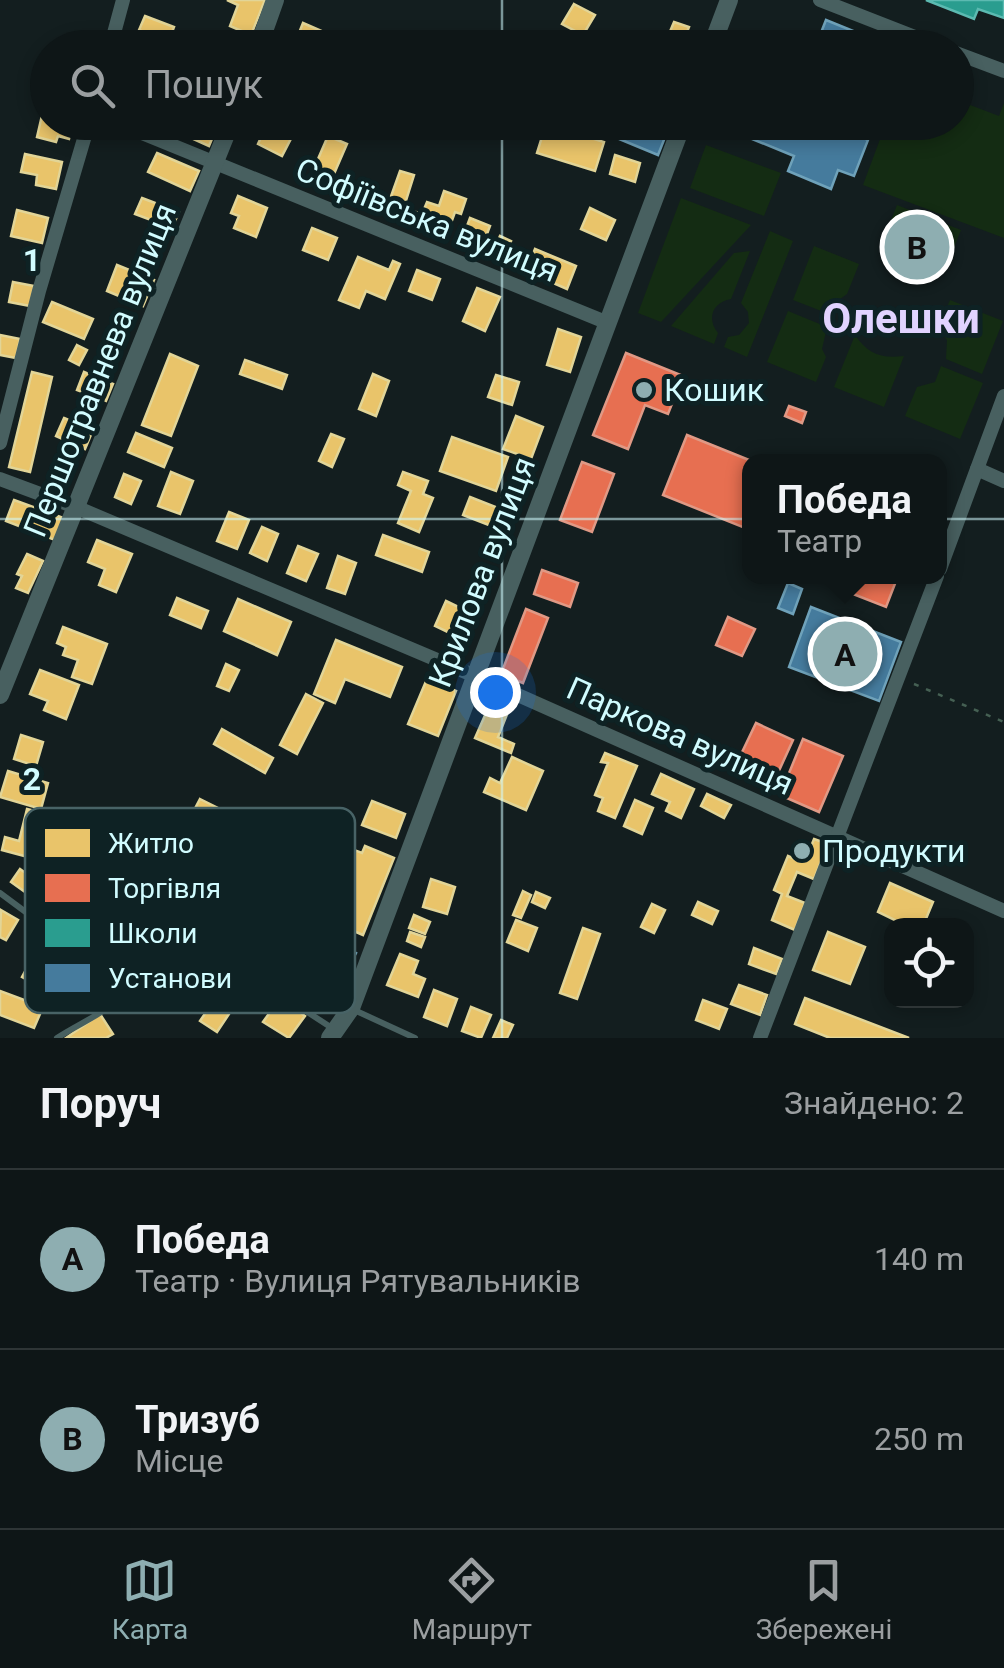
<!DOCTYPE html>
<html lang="uk">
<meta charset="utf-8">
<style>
:root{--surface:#0e1617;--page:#171f20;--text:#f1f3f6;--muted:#9b9fa1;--line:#2e3536;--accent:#8eaeb1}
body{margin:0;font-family:Roboto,sans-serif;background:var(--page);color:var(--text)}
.controls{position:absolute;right:30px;bottom:30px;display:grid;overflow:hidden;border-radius:20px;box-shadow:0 5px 15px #0003}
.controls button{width:90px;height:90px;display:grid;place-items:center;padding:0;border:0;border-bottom:2px solid var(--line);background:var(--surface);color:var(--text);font:50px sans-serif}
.you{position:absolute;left:495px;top:692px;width:35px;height:35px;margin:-25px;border:8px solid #fff;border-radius:50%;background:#1a73e8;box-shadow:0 0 0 15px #1a73e833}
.badge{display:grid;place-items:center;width:65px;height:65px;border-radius:50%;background:var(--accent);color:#111;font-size:32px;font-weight:700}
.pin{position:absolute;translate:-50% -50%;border:5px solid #fff;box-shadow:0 2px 10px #0006}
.popup{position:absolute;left:742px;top:454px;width:205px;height:130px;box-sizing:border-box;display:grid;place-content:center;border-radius:20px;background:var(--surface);filter:drop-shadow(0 2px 8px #0005);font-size:32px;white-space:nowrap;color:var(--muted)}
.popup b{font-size:38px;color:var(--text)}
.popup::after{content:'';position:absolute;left:50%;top:100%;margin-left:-20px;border:20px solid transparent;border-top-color:var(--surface)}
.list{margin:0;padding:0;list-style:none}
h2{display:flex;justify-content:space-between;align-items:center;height:130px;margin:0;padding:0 40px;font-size:42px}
h2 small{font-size:32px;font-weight:400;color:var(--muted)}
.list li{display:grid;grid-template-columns:65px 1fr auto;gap:30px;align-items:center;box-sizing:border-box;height:180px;padding:0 40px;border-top:2px solid var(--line)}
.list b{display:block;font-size:38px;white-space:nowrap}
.list p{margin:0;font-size:32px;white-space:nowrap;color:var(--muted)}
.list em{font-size:32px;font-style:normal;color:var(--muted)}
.icon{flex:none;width:55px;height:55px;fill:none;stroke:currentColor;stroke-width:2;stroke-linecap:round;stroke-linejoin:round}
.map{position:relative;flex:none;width:1004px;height:1038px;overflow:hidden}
.search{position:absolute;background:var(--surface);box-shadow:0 5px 15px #0003;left:30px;right:30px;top:30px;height:110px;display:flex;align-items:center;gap:25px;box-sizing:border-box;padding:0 35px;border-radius:55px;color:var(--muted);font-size:38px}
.sheet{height:490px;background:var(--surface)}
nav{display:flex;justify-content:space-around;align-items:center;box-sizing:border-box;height:140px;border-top:2px solid var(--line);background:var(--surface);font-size:28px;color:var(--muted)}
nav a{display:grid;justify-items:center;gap:5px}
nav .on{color:var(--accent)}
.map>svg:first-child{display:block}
</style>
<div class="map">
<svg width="1004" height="1038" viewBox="0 0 1004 1038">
<rect width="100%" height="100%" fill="#131e1f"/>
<g fill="#142c13">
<polygon points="957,100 999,116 1004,103 1004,238 863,185 886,123 956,122"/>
<polygon points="706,145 781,173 764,216 690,188"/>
<polygon points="681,198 751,225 661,322 638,313"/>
<polygon points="897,205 961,230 948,263 940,260 950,235 906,217 895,243 884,238"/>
<polygon points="770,231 793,241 747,357 724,347 728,337 739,335 749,323 748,312 741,303"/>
<polygon points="814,246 859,264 847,294 833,304 829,314 793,300"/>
<path d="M750,251L731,299C713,302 706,318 718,333L714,344L671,326L734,253Z"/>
<polygon points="950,300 1003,321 982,374 946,359 947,340 938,328"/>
<polygon points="788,311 827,327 822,349 826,357 816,382 767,362"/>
<path d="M855,335C868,354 881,359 904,356L884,407L834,387Z"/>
<polygon points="941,366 983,383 960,439 905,416 917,387 935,382"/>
</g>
<g fill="#e9c46a" stroke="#e2d597" stroke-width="2.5">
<polygon points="227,0 265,0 251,35 230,26 238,5"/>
<polygon points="574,4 595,15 583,35 562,24"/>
<polygon points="145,16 174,27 166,48 147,45 151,35 139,30"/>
<polygon points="674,22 689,27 681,47 666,41"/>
<polygon points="303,23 326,33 320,48 293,48"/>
<polygon points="214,36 244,48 209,48"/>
<polygon points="43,111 48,113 48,122 73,122 69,139 58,136 56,142 37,137"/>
<polygon points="177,122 219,122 209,146 173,130"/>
<polygon points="268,122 283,122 296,129 282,156 258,144"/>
<polygon points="546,124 604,142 595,171 537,153"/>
<polygon points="328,136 347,144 327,190 308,182"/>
<polygon points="157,153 199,171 190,191 148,172"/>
<polygon points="25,154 62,162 56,189 36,185 37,175 21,172"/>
<polygon points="615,155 640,163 635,182 610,174"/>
<polygon points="400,171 414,175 404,207 389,202"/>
<polygon points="444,191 466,199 461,214 455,212 445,240 410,227 416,212 422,214 427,202 439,206"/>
<polygon points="238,196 267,208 256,237 234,228 239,216 231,213"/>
<polygon points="142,198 179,212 172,228 135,214"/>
<polygon points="590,208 615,220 606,240 581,229"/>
<polygon points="17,210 48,218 42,243 11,236"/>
<polygon points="470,218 490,226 481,250 461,242"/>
<polygon points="312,228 337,238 328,260 303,250"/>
<polygon points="500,236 511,241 502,261 491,256"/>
<polygon points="535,249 576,266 567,289 526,271"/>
<polygon points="358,257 389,270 393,261 400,264 385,299 366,291 359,308 339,300"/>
<polygon points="117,265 154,280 143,306 107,291"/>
<polygon points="417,270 440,279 432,300 409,291"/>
<polygon points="13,282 34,286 30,306 9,302"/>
<polygon points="477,288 500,297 485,331 463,321"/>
<polygon points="52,302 93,319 84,339 43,322"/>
<polygon points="558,329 581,337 570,372 547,365"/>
<polygon points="0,335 20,339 16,358 0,355"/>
<polygon points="77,345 87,350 79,365 69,360"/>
<polygon points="170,354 198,366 171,436 142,425"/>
<polygon points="245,360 287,375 282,389 240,374"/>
<polygon points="32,372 52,377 30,472 9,467"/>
<polygon points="84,372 113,384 106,401 77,390"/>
<polygon points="373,374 389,381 376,416 359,409"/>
<polygon points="496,375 519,382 512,405 488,397"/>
<polygon points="516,416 543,427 531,459 503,449"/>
<polygon points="64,418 93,430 85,449 56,436"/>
<polygon points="136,433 172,448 164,467 128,452"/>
<polygon points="331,434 344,439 332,467 319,461"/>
<polygon points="452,437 508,457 496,491 440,471"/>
<polygon points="171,472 193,481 180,514 158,506"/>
<polygon points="403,472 428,481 423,494 433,498 419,532 398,523 411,491 398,485"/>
<polygon points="124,474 141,481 131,504 115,497"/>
<polygon points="470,497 516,515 509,533 463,515"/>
<polygon points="14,500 69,520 60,542 6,521"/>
<polygon points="229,512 249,520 237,549 217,541"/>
<polygon points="262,527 278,534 267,561 250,553"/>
<polygon points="383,535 429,552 422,572 376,555"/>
<polygon points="97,540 132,554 116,592 99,585 105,569 88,562"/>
<polygon points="298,546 318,554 306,581 287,573"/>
<polygon points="27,554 43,561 28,593 16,588 22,576 17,574"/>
<polygon points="338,556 356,563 345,594 327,588"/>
<polygon points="177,598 208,611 201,628 170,615"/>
<polygon points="238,599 291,622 277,655 224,631"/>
<polygon points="446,601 465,610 454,635 435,626"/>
<polygon points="63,627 107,644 92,684 72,677 78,660 63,655 66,647 57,643"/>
<polygon points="336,640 402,667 390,697 345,679 335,703 314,694"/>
<polygon points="226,664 239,670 229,691 217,686"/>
<polygon points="40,670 79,685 66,719 44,710 48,701 30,694"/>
<polygon points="427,679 456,691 438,736 408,724"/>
<polygon points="306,694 323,703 297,754 280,745"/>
<polygon points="490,704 508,712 498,737 514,744 511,753 475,738"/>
<polygon points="222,729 273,758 265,773 214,744"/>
<polygon points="21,735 43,742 36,766 14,759"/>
<polygon points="605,753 637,766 615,818 598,811 603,798 595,795 608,763 601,762"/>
<polygon points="512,757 543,771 526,810 484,792 490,778 500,783"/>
<polygon points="8,771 48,783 41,809 0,797"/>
<polygon points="661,774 694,789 681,818 666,811 670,802 652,794"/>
<polygon points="707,794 731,805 724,818 701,806"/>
<polygon points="200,799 220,809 208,830 189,820"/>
<polygon points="635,800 653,808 642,834 624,826"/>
<polygon points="372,801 405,814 396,838 362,825"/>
<polygon points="27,809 50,815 39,860 2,850 5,837 19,841"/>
<polygon points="814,839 828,844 814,879 797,872 787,896 805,903 795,930 772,920 782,894 774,890 788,856 799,861 803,852 808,854"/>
<polygon points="365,846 394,858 363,935 335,923 343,901 327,894 331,883 313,876 323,850 341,858 346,847 362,853"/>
<polygon points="127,848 142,855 131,880 115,873"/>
<polygon points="216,848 239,857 227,887 204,877"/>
<polygon points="20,869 34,879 25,892 11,882"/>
<polygon points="431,879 455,887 447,914 423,907"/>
<polygon points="59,880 82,896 64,920 42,904"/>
<polygon points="890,883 933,902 923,926 907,926 878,912"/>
<polygon points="175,884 193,891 184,916 166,910"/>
<polygon points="523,891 531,895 521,918 513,915"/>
<polygon points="536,892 550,898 545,908 532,902"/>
<polygon points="698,902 718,911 712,924 692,915"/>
<polygon points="652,904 665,910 654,933 641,927"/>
<polygon points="255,905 279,913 273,931 249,924"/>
<polygon points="1,910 18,920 6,940 0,937"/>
<polygon points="414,915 430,922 425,934 409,928"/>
<polygon points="157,919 181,937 163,963 146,951 149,946 142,941"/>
<polygon points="516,920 537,928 528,951 507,942"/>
<polygon points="583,928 600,934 577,999 560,993"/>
<polygon points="410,932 425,937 421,947 407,941"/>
<polygon points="828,932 865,947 850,984 813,970"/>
<polygon points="40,944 68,959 55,984 39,976 35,984 22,977"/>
<polygon points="754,948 782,959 776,974 749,964"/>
<polygon points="400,954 418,961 413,974 425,979 418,997 387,985"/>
<polygon points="739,985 767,995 760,1015 731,1004"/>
<polygon points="223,987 239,999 217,1032 200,1021"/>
<polygon points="434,990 457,999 447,1026 424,1017"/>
<polygon points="0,991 43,1007 34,1028 0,1015"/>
<polygon points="280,998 305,1016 289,1038 263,1022"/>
<polygon points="805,998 909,1038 830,1038 795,1024"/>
<polygon points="703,1000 727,1009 719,1029 696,1020"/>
<polygon points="471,1007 491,1015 481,1038 462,1031"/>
<polygon points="100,1014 113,1034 106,1038 66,1038"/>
<polygon points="501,1020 513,1025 507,1038 493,1038"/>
</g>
<g fill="#e76f51" stroke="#e09985" stroke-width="2.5">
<polygon points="626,353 683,376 668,414 645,405 628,449 593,435"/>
<polygon points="789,406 806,412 802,423 785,416"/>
<polygon points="687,435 754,462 750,462 750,530 663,495"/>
<polygon points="582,462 614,474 592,532 560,520"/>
<polygon points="542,570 578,583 570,607 534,594"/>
<polygon points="860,576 898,576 886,607 853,594"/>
<polygon points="526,609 548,618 523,683 501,674"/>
<polygon points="728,617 755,629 742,656 716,645"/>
<polygon points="756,723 793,740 772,786 734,769"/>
<polygon points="803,739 843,756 819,812 780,795"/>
</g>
<polygon fill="#2a9d8f" stroke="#5cbab1" stroke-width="2.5" points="926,0 1004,0 1004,18 978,9 974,19"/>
<g fill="#457b9d" stroke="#6fa2ba" stroke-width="2.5">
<polygon points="826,20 890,46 889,48 815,48"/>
<polygon points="618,122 671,122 658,155 612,136"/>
<polygon points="858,122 854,134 868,140 854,176 838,170 831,189 788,171 794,156 713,123"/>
<polygon points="788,583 802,589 793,614 778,608"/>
<polygon points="811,607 901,642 879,701 789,667"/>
<polygon points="317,933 356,953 338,988 299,968"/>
</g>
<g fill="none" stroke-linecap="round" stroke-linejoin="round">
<polyline stroke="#456053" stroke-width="2.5" stroke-dasharray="5 8" stroke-linecap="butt" points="914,684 1004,722"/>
<g stroke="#486060" stroke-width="6">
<polyline points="0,893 148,1003 189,935 335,1030"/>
<polyline points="352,1009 415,1038"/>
<path d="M57,1038C81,1022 112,1011 128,988"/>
</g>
<g stroke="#486060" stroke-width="14">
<polyline points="820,0 943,48"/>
<polyline points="110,48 123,0"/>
<polyline points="956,53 1004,71"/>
<polyline points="115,122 608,323"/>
<polyline points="0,443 39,291 89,122"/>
<polyline points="977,469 1004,481"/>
<polyline points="0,479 78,508 475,676 1004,911"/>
<polyline points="940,569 1004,396"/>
<polyline points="760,1038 937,576"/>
</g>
<g stroke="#486060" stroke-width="18">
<polyline points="258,48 275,0"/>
<polyline points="711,48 729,0"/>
<polyline points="0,695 231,122"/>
<polyline points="330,1038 351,1008 683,122"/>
</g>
</g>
<path fill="none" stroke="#d1fcff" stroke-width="2.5" stroke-opacity="0.55" d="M502,0V48M502,122V1038M0,519H1004"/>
<g fill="#8eaeb1" stroke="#0e2224" stroke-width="4">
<circle cx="644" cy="390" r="10"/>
<circle cx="802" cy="851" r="10"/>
</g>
<g text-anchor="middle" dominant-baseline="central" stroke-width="10" stroke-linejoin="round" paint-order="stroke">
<g font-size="32" fill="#d1fcff" stroke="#0e2224">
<text transform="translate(427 220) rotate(22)">Софіївська вулиця</text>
<text transform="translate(100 370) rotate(-68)">Першотравнева вулиця</text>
<text transform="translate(482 572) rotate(-69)">Крилова вулиця</text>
<text transform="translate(680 736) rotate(24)">Паркова вулиця</text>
</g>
<g font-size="32" fill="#d1fcff" stroke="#0e2224" text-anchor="start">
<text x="664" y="390">Кошик</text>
<text x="822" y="851">Продукти</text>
</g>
<g font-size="42" font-weight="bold" fill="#e1d3ff" stroke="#0e2224">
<text x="901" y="318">Олешки</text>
</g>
</g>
<rect x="25" y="808" width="330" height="205" rx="15" fill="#0e2224" stroke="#486366" stroke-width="2.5"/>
<rect x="45" y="829" width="45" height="28" fill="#e9c46a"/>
<rect x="45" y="874" width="45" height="28" fill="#e76f51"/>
<rect x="45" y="919" width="45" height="28" fill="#2a9d8f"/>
<rect x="45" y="964" width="45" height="28" fill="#457b9d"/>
<g font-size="28" fill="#d1fcff">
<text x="108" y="853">Житло</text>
<text x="108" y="898">Торгівля</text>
<text x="108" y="943">Школи</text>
<text x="108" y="988">Установи</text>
</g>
<g font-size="32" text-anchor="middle" font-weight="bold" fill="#d1fcff" stroke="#0e2224" stroke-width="10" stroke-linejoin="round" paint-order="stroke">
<text x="32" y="271">1</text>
<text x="32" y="790">2</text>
</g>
</svg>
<div class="controls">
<button><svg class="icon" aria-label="locate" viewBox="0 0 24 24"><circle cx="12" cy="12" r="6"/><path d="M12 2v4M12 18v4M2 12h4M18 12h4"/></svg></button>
</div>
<div class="you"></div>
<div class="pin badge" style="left:845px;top:654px">A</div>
<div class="popup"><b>Победа</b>Театр</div>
<div class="pin badge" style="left:917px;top:247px">B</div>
<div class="search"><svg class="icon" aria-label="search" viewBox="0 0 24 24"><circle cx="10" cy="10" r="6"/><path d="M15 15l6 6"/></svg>Пошук</div>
</div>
<section class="sheet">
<h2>Поруч<small>Знайдено: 2</small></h2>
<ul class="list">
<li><span class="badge">A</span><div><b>Победа</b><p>Театр · Вулиця Рятувальників</p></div><em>140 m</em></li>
<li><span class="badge">B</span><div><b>Тризуб</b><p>Місце</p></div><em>250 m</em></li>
</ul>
</section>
<nav>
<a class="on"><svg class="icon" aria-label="map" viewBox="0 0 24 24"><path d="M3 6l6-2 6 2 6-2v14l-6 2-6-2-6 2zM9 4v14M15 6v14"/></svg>Карта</a>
<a><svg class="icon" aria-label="directions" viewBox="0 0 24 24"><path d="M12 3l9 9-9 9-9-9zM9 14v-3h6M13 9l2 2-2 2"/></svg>Маршрут</a>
<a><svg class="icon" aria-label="saved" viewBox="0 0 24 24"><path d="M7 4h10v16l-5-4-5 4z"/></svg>Збережені</a>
</nav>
